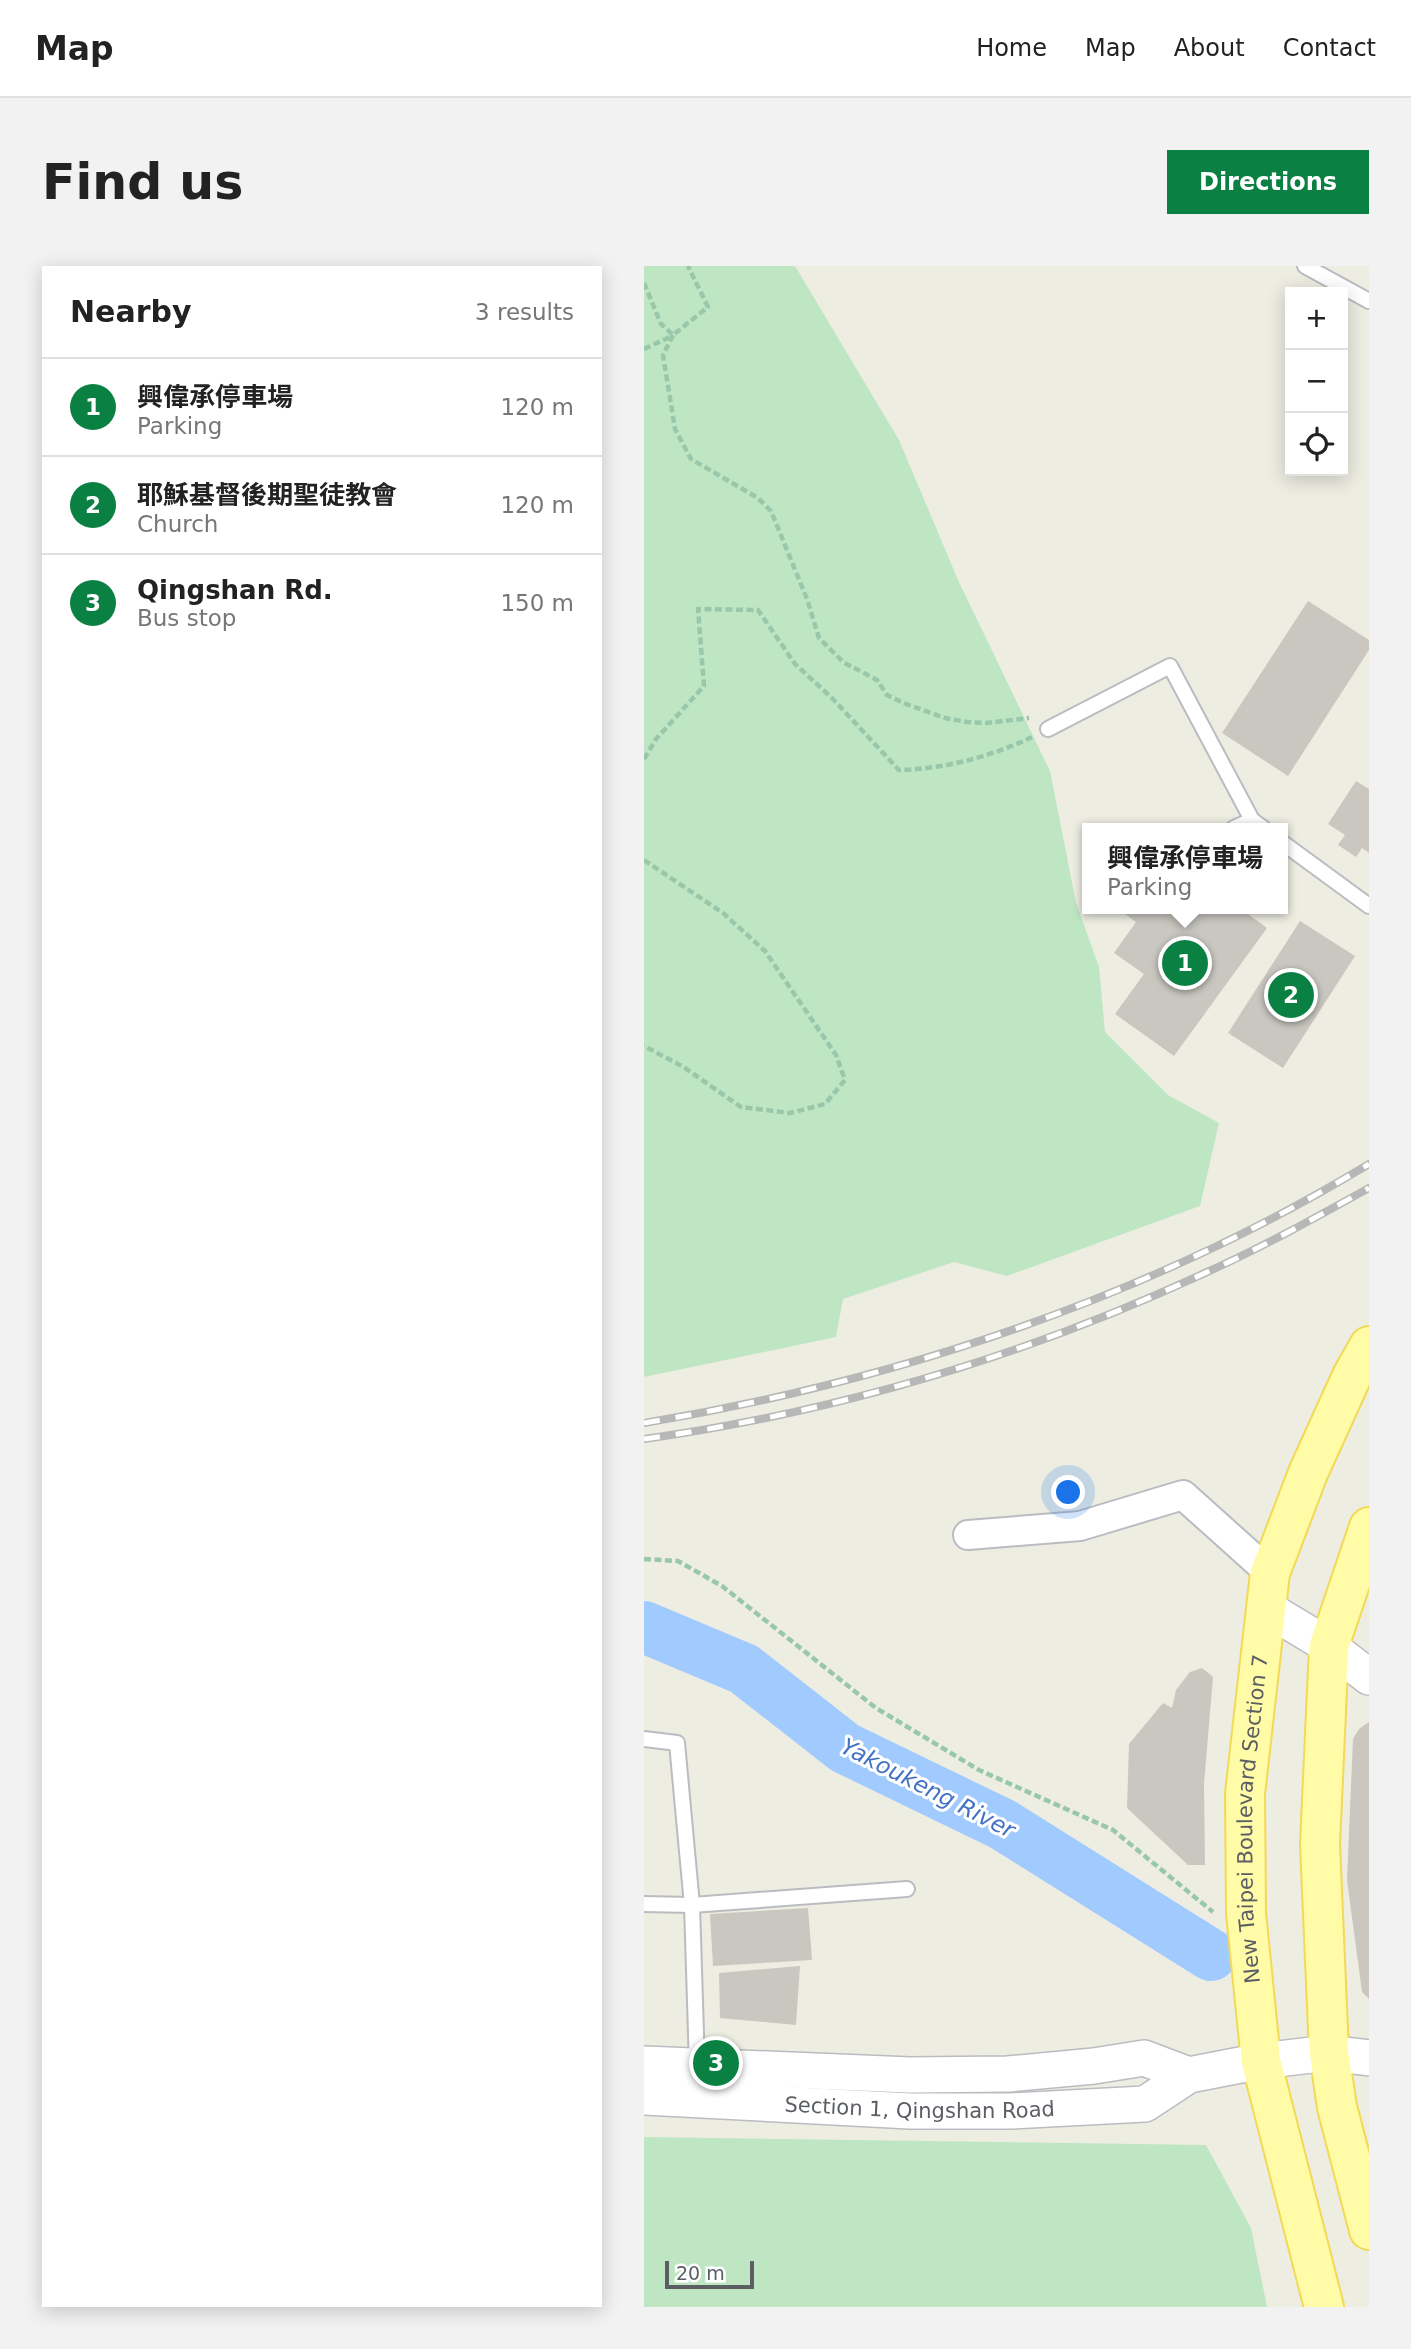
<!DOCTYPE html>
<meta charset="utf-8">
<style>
:root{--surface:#fff;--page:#f2f2f2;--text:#222;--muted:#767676;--line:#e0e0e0;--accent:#0b8043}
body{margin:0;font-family:"DejaVu Sans","Noto Sans TC",sans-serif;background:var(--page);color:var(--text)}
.controls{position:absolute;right:21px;top:21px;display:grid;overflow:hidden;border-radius:0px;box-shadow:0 4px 18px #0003}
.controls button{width:63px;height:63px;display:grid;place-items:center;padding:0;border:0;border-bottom:2px solid var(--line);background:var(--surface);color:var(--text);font:35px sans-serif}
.scale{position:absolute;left:21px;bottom:18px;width:89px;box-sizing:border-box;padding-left:7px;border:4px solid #5b5e63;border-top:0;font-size:19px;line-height:24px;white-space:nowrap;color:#5b5e63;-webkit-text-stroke:5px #fff;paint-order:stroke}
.you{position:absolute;left:425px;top:1227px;width:24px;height:24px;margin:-18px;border:5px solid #fff;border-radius:50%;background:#1a73e8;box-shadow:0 0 0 10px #1a73e833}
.badge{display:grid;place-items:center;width:46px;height:46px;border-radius:50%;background:var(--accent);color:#fff;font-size:23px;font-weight:700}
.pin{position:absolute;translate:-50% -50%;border:4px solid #fff;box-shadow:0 2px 7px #0006}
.popup{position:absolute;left:438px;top:557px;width:206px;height:91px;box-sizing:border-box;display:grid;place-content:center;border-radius:0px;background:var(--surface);filter:drop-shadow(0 2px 5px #0005);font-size:23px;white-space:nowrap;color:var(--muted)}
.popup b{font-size:26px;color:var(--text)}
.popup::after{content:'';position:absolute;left:50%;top:100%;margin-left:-14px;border:14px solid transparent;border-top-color:var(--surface)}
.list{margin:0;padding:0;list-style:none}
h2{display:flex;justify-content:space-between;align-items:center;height:91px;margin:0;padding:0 28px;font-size:30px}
h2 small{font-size:23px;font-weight:400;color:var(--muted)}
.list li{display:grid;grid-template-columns:46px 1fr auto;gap:21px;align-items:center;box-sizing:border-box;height:98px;padding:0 28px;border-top:2px solid var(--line)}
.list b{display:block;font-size:26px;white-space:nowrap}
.list p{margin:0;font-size:23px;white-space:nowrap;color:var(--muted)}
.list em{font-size:23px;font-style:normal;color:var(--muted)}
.icon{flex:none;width:38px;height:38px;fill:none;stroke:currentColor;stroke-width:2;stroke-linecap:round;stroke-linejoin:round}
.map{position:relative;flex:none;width:725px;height:2041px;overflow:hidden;border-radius:0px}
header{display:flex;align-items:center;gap:42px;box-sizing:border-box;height:98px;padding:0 35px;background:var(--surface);border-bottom:2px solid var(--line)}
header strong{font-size:33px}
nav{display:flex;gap:38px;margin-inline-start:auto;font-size:24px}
.intro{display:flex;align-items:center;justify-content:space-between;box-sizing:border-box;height:168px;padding:0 42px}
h1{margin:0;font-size:49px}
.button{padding:18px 32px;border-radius:0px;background:var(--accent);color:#fff;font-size:24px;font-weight:700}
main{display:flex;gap:42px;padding:0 42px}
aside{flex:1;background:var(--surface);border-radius:0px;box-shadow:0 4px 18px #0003}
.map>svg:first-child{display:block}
</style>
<header>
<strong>Map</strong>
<nav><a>Home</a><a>Map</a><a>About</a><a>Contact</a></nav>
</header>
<div class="intro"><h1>Find us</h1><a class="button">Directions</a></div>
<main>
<aside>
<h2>Nearby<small>3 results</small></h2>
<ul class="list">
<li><span class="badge">1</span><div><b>興偉承停車場</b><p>Parking</p></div><em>120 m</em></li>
<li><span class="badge">2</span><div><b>耶穌基督後期聖徒教會</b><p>Church</p></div><em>120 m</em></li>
<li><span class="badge">3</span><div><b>Qingshan Rd.</b><p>Bus stop</p></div><em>150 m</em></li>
</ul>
</aside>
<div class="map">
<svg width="725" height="2041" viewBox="0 0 725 2041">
<rect width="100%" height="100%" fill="#eeede2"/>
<g fill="#bfe6c3">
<polygon points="0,0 151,0 255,174 314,314 406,505 432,637 455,701 461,766 524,829 575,857 556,940 363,1010 310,996 199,1033 192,1071 0,1111"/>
<polygon points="0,1871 562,1879 607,1962 623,2041 0,2041"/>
</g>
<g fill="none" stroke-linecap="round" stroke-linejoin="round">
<polyline stroke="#a1cbff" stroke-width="52" points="0,1361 100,1403 201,1482 358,1558 567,1689"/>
</g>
<g fill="#c9c7c0">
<polygon points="664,335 725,374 725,384 644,510 578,467"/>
<polygon points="712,515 725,523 725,587 718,582 712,591 694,579 701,569 684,558"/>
<polygon points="474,643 597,643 623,662 530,790 471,748 500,708 470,687 492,656"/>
<polygon points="656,655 711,690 639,802 584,767"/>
<polygon points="558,1402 569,1411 560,1518 561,1599 544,1599 483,1542 485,1478 519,1437 528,1442 532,1424 546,1406"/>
<polygon points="725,1456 725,1733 718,1726 703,1614 709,1473 715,1463"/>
<polygon points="164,1642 168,1694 69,1700 66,1648"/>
<polygon points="156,1700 152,1759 76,1752 75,1707"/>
</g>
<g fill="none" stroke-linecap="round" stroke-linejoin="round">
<g stroke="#babcc1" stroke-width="18">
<g id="service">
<polyline points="661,0 725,35"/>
<polyline points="404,463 526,400 608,554 619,562"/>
<polyline points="590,562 608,554"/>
<polyline points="639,577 725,640"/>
<polyline points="0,1473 33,1477 48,1639 53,1800"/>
<polyline points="0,1638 48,1639 263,1623"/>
</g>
</g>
<g stroke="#babcc1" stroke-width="32">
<polyline id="minor" points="324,1269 436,1260 539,1229 626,1307"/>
</g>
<g stroke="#babcc1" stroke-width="38">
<g id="tertiary">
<polyline points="622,1342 685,1380 725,1411"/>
<polyline points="0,1798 266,1809 364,1808 450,1800 500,1792 545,1809"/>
<path id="s1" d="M0,1831L266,1845H367L501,1838L545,1809L617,1795L685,1787L725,1792"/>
</g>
</g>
<g stroke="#f2d957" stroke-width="42">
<g id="primary">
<polyline points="725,1261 685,1380 676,1578 685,1787 693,1841 725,1964"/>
<path id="s2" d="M680,2041L617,1795L602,1647L601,1528L626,1307L664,1207L708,1110L725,1080"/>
</g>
</g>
<g stroke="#98c7aa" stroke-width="4.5" stroke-dasharray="7 3.5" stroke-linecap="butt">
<polyline points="0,17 17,58 29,69 64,41 44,0"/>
<polyline points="29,69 19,89 31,163 47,193 114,232 127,245 163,333 175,372 199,396 233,414 243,429 262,438 301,452 323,456 342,457 385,452"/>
<polyline points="0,83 28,70"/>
<path d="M0,493L12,473L60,420L54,343L114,344L151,398L188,432L255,504C300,503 346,491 388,471"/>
<polyline points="0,594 79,647 121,685 192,789 201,814 181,838 146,847 97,841 38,800 0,780"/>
<polyline points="0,1293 34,1295 78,1320 232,1442 335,1504 469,1564 569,1646"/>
</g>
<use href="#service" stroke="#fff" stroke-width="14"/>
<use href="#minor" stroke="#fff" stroke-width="28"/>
<use href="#tertiary" stroke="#fff" stroke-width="35"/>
<use href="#primary" stroke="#fffba6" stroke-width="38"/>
<g stroke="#b6b7b7" stroke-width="8">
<g id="rail">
<path d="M0,1157C253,1115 505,1031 725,898"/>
<path d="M0,1173C194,1146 383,1089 561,1007C617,982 671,952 725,922"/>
</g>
</g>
<use href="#rail" stroke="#fff" stroke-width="5" stroke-dasharray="16" stroke-linecap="butt"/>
</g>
<g text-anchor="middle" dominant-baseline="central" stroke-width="6" stroke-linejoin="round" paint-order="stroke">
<g font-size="21" fill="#5b5e63" stroke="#fff">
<text stroke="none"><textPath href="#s2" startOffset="497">New Taipei Boulevard Section 7</textPath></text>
<text stroke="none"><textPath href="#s1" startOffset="276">Section 1, Qingshan Road</textPath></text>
</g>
<g font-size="23" font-style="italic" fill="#4372c4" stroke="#fff">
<text transform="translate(284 1522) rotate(27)">Yakoukeng River</text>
</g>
</g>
</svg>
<div class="controls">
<button>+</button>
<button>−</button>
<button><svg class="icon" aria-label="locate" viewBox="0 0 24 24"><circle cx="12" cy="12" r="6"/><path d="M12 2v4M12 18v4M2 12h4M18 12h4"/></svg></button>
</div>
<div class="scale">20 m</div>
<div class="you"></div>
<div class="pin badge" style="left:541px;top:697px">1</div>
<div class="popup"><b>興偉承停車場</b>Parking</div>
<div class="pin badge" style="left:647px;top:729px">2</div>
<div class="pin badge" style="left:72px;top:1797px">3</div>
</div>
</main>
